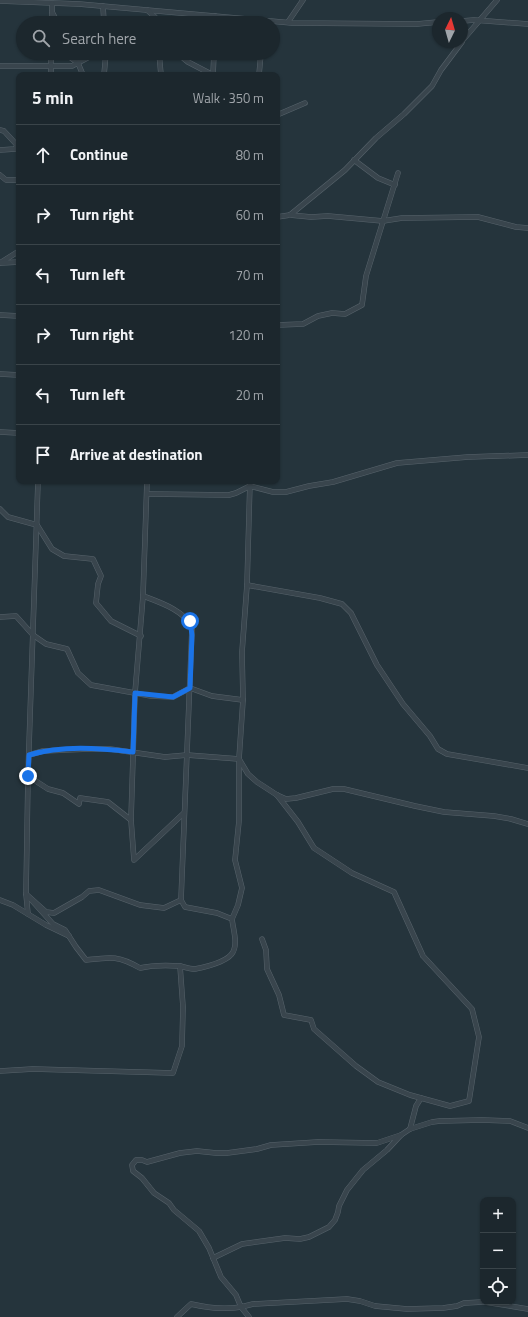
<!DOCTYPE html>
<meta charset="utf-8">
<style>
:root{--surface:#1c272d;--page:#293339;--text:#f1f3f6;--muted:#a0a5aa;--line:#3a4449}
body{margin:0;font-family:"Titillium Web",sans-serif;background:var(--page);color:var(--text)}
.controls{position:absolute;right:12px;bottom:12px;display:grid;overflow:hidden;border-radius:8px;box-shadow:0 1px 3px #0004}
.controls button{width:36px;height:36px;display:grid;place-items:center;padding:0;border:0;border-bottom:1px solid var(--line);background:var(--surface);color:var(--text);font:20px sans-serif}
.compass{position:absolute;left:432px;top:12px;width:36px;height:36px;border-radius:50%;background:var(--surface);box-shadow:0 1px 3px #0004;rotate:5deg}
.stop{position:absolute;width:12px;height:12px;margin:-9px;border:3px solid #1a73e8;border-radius:50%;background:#fff}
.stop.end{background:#1a73e8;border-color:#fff;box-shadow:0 1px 4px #0008}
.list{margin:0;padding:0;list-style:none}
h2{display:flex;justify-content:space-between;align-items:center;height:52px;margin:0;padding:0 16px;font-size:17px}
h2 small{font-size:13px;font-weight:400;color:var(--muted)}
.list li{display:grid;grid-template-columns:26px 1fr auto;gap:12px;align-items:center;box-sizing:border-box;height:60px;padding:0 16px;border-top:1px solid var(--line)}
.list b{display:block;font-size:15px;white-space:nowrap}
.list em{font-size:13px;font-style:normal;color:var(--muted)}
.icon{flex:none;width:22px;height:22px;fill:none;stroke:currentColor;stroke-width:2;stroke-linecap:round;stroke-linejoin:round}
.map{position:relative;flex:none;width:528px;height:1317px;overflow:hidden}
.search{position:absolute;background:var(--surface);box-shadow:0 1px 3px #0004;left:16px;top:16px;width:264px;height:44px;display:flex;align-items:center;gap:10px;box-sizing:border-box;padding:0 14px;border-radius:22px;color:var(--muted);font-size:15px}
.panel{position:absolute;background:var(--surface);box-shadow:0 1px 3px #0004;left:16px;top:72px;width:264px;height:412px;border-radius:8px}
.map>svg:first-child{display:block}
</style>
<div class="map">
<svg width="528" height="1317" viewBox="0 0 528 1317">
<rect width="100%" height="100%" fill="#25343c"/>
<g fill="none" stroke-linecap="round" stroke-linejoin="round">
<g stroke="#57636b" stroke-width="5.5">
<g id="street">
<polyline points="0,1 79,4 292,23 417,24 438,22"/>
<polyline points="103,6 104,23"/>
<polyline points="147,10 155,17 156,23"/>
<polyline points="52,12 58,23"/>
<polyline points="462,21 474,20 528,24"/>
<polyline points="288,22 303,0"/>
<polyline points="52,23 52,3"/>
<polyline points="215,23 215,16"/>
<polyline points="462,41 497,0"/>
<polyline points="64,53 78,63 83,75"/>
<polyline points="159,53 161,75"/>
<polyline points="177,53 188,62 213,75"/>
<polyline points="0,66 72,66 91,56 99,53"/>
<polyline points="51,75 51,53"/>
<polyline points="104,75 106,53"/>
<polyline points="213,75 214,53"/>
<polyline points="259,75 261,53"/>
<polyline points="277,115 305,103"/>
<polyline points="0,130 4,131 16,144 19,144"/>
<polyline points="0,150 15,149 19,142"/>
<polyline points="354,160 378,178 395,185"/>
<polyline points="0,175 6,180 19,180"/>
<polyline points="290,215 345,170 376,138 404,114 432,86 441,70 462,42"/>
<polyline points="277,217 290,215 311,217 328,216 383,221 402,218 478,217 516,227 528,228"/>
<polyline points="0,263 19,251"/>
<polyline points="1,263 19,262"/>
<polyline points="0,315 19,316"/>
<polyline points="277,325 303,324 318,316 332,313 345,314 362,305 366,276 398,173"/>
<polyline points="0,374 19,375"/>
<polyline points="0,432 19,433"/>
<polyline points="148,494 229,495 236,493 250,486 273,492 286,492 309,486 333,482 397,463 468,457 528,455"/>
<polyline points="0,509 8,517 37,525 52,549 64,556 93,559 101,576 98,584 96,603 111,621 141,636"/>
<polyline points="247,585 320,598 342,604 351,613 377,665 403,704 430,736 438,749 447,754 528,768"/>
<path d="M143,596C159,602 186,611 192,628L181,900"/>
<polyline points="0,617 16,616 33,635 46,644 67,649 78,673 91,685 151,696 173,697 190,688 212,696 243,700"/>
<polyline points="29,755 43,751 88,749 110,749 165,757 187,755 239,759 248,774 257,782 277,795 286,799 296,798 333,789 344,789 415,806 444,812 494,816 511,819 528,824"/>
<polyline points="28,776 48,789 63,793 79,804 80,798 108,802 131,820 134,860 184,813"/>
<polyline points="131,820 135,693 143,596 147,481"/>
<path d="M99,890L140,905L164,908L181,900L185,907L217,913L232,919C233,929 238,943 233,952C228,962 205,967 195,969C190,969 184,967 180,966C166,965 153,965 140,968C118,955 110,957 86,960L76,947L65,930L53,924L26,894L46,912L54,913L82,897L89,891Z"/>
<polyline points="0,900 13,905 46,925 69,936"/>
<polyline points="28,914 26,894 28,776 38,481"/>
<polyline points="232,919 238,905 242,888 235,860 239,821 239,759 243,700 242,652 247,585 250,481"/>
<polyline points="262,939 266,950 267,969 279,995 284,1015 311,1020 314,1029 356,1066 378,1082 410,1095 450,1106 469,1101 479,1037 472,1009 423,956 394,892 352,873 314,848 298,822 277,795"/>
<polyline points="0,1071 33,1069 173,1073 182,1046 183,1007 180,966"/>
<polyline points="410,1129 416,1106 421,1098"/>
<polyline points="401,1135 377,1143 318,1142 271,1145 257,1149 227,1153 216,1153 197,1151 180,1153 147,1162 142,1160 136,1160 132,1165 133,1171 142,1178 154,1193 169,1203 174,1210 199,1231 209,1248 221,1277 236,1295 241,1307 253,1304 347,1299 360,1301 375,1306 407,1309 443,1308 457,1306 464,1303 483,1302"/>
<polyline points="213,1258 242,1244 285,1238 300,1239 309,1237 329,1227 335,1220 338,1212 339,1206 347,1190 363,1170 387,1150 401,1135 410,1129 432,1122 440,1121 482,1120 510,1121 528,1128"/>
<polyline points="485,1302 528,1309"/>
<path d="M177,1317L191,1304C208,1308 224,1310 241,1307L249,1317"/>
</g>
</g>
<use href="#street" stroke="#39454d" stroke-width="4.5"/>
</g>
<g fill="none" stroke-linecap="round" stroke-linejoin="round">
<path stroke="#1a73e8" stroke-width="5" d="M28,776L29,755C62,745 99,748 133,752L135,693L173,697L190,688L192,635L190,621"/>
</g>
</svg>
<div class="controls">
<button>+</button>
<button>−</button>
<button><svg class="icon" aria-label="locate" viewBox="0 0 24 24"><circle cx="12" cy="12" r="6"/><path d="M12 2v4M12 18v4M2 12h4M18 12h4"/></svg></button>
</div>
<svg class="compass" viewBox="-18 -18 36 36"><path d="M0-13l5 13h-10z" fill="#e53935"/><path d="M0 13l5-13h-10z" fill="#a0a5aa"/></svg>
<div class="stop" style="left:190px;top:621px"></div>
<div class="stop end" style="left:28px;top:776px"></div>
<div class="search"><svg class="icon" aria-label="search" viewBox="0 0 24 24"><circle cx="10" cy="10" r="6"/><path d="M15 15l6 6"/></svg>Search here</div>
<section class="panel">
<h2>5 min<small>Walk · 350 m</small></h2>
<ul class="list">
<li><svg class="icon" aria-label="ahead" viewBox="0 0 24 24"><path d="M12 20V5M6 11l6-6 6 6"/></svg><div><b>Continue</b></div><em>80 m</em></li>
<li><svg class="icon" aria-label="right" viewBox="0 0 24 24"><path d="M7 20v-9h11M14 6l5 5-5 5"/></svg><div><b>Turn right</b></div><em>60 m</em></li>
<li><svg class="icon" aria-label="left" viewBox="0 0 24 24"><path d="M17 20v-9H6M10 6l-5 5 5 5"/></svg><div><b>Turn left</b></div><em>70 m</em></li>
<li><svg class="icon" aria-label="right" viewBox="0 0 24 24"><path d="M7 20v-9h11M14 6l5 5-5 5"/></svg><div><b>Turn right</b></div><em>120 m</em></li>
<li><svg class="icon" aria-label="left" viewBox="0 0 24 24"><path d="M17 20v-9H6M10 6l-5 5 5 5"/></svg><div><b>Turn left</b></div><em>20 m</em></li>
<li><svg class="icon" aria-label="arrive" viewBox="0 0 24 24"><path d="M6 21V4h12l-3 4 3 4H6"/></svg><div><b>Arrive at destination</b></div></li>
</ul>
</section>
</div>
